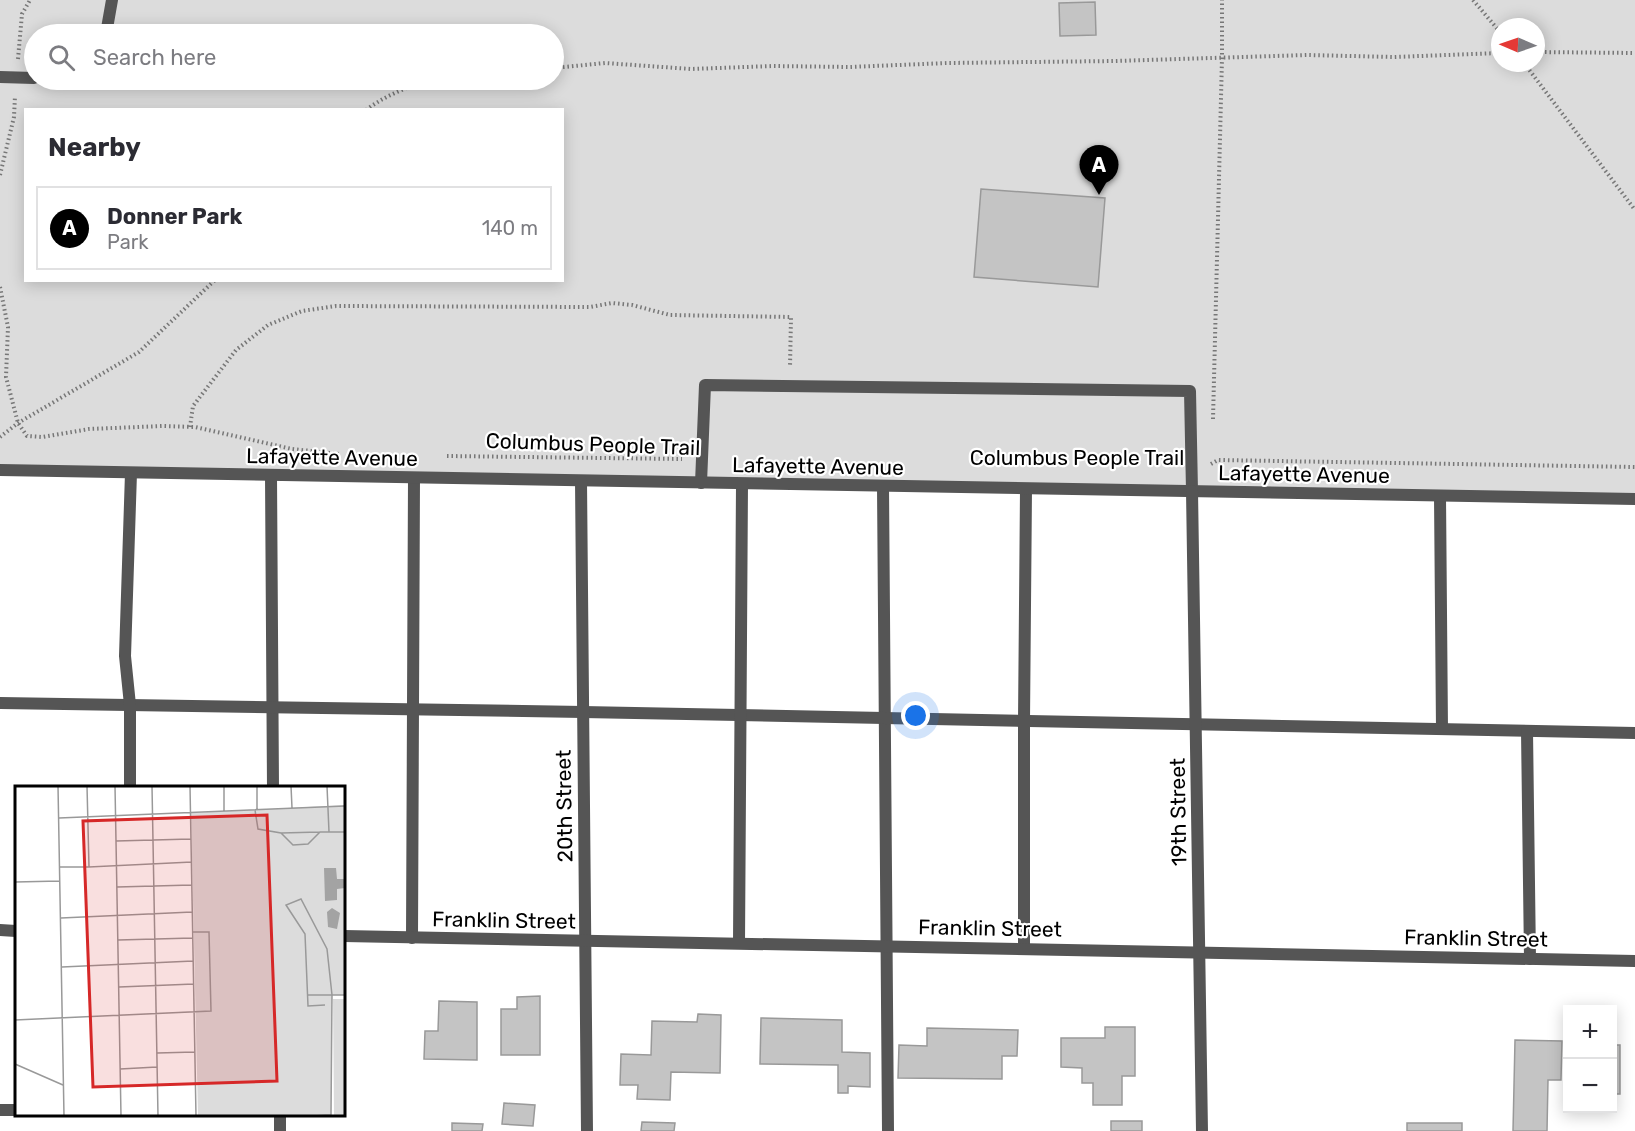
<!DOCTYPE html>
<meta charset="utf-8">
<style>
:root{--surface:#fff;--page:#f7f7f7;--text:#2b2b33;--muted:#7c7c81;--line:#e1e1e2;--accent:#000}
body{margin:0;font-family:Rubik,sans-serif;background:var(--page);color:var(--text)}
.controls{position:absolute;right:18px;bottom:18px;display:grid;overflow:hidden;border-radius:0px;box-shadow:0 3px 15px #0003}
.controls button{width:54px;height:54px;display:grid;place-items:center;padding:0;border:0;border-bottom:2px solid var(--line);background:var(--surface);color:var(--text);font:30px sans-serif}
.compass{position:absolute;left:1491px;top:18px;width:54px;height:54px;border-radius:50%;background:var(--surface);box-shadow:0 3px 15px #0003;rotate:272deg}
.you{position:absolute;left:916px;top:716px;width:21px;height:21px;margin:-15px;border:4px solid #fff;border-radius:50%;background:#1a73e8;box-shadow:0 0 0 9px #1a73e833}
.badge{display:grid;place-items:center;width:39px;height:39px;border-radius:50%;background:var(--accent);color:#fff;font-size:20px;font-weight:700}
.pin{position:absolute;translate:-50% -50px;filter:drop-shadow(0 2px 3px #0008)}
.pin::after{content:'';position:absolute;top:32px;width:21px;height:18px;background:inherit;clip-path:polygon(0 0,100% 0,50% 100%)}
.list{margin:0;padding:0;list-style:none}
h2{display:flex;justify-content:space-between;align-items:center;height:78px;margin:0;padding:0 24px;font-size:26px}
h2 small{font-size:20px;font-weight:400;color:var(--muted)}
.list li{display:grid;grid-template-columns:39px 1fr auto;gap:18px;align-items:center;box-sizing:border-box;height:84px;margin:0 12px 12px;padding:0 12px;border:2px solid var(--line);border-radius:0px}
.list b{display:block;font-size:22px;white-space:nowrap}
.list p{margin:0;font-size:20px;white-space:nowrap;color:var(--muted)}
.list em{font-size:20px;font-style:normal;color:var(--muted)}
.icon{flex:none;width:33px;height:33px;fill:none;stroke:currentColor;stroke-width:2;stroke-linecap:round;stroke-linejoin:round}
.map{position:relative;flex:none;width:1635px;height:1131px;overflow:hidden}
.search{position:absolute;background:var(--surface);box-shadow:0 3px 15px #0003;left:24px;top:24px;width:540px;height:66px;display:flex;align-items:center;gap:15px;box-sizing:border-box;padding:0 21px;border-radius:33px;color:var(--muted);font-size:22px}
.panel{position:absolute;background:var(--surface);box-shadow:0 3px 15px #0003;left:24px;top:108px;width:540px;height:174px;border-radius:0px}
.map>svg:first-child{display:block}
</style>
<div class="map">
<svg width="1635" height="1131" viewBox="0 0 1635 1131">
<rect width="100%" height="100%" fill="#fff"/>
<path fill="#dcdcdc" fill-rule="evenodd" d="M0,0H1635V499L0,470ZM1500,27H1536V63H1500ZM34,34H554V80H34ZM26,110H562V280H26Z"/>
<g fill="#c4c4c4" stroke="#999" stroke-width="1.5">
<polygon points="1095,2 1096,35 1060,36 1059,3"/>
<polygon points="981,189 1105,198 1098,287 974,277"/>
<polygon points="540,996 540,1055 501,1055 501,1009 517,1009 517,997"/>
<polygon points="439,1001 477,1002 477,1060 424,1059 425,1031 438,1031"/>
<polygon points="698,1014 721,1015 720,1073 671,1072 670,1100 637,1099 638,1085 620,1085 621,1054 651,1055 652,1021 697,1022"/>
<polygon points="761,1018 842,1020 842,1052 870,1053 870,1087 848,1086 848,1093 838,1093 838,1065 760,1064"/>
<polygon points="1105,1027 1135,1027 1135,1076 1122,1076 1122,1105 1093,1105 1093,1083 1082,1083 1082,1068 1061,1067 1061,1038 1105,1038"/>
<polygon points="927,1028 1018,1030 1017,1056 1002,1056 1002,1079 898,1078 899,1045 927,1046"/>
<polygon points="1515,1040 1562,1041 1561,1080 1548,1080 1547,1131 1513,1131"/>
<rect x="1612" y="1045" width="8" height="49"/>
<polygon points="504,1103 535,1105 533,1126 502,1124"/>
<rect x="1111" y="1121" width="31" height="10"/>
<polygon points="642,1122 675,1123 674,1131 641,1131"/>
<polygon points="452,1123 483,1124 482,1131 452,1131"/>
<rect x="1407" y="1123" width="55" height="8"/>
</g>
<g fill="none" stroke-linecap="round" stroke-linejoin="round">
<g stroke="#777" stroke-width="4" stroke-dasharray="1.5 3" stroke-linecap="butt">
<polyline points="1473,0 1500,32"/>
<polyline points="1536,52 1635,53"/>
<polyline points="18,59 22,14 30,0"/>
<polyline points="1524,63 1635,210"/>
<polyline points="554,68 605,63 691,69 773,66 849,67 948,63 1115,61 1307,55 1394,57 1500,53"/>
<path d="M366,110C386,95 409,86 432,80"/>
<polyline points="0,175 14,117 15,96"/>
<polyline points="0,287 8,327 6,377 18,423 27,436 42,437 89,429 163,426 195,427 292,449 340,454"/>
<polyline points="1213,419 1222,58 1222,0"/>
<polyline points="190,427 193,406 236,350 268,325 302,311 336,306 590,307 612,303 632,305 670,315 791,317 790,367"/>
<polyline points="0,437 18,423 139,352 215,280"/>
<polyline points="447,456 682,459"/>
<polyline points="1211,464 1218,460 1635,467"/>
</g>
<g stroke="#555" stroke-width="12">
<polyline points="106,34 112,0"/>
<polyline points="0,77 34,78"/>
<polyline points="271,475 273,788"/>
<polyline points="701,483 705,385 1190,391 1192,491"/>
<polyline points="883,486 888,1131"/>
<polyline points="1440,496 1442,729"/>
<polyline points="0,703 583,712 1635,733"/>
<polyline points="1527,731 1530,959"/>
<polyline points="130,788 130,705 125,656 131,473"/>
<polyline points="412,938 414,478"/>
<polyline points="739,943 742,484"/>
<polyline points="1024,948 1024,721 1026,489"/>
<polyline points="0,1110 16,1110"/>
<polyline points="280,1131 280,1114"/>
</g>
<g stroke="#555" stroke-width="12">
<polyline points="0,470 1635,499"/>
<polyline points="581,481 587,1131"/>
<polyline points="1192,491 1202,1131"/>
<polyline points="0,930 16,931"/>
<polyline points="344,936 1635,961"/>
</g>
</g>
<g text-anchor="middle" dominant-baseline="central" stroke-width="4.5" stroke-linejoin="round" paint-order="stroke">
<g font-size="21" fill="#000" stroke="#fff">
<text transform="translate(593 444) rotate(2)">Columbus People Trail</text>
<text transform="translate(332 457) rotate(1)">Lafayette Avenue</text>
<text x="1077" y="457">Columbus People Trail</text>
<text transform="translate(818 466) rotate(1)">Lafayette Avenue</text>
<text transform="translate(1304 474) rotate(1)">Lafayette Avenue</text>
<text transform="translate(564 806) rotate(-91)">20th Street</text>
<text transform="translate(1178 812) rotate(-91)">19th Street</text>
<text transform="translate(504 920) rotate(1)">Franklin Street</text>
<text transform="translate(990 928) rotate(1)">Franklin Street</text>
<text transform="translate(1476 938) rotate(1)">Franklin Street</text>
</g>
</g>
<g transform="translate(15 786)">
<rect width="330" height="330" fill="#fff"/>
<path d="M330,19V209H317L316,329L183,330L176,27ZM318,213H330V330H319Z" fill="#dcdcdc"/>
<path d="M309,82H321L322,93H330V102L322,103V114L310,115ZM317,122L325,127L322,143L313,141L312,126Z" fill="#a3a3a3"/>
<path fill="none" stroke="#999" stroke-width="1.5" d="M43,0L49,330M72,0L74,81L177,76M100,0L106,330M137,0L143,330M175,0L181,330M209,0V25M242,0V24M276,0L277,22M312,0L314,46M240,24L243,43L266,47L278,59L293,58L305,46H330M44,32L330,20M266,47L305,46M101,55L176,53M45,81H74M0,96L45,95M102,101L177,99M46,132L177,126M103,154L178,152M47,181L178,175M104,201L179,198M293,209H330M310,219L293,220L290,148L271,119L286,113L312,163L317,209L316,330M0,234L196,225L194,146H178M142,267L180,266M0,278L48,299M105,283L142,281M297,330L316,329"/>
<path fill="#d62828" fill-opacity="0.15" stroke="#d62828" stroke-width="3" d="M252,29L262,295L78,301L68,35Z"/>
<rect width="330" height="330" fill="none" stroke="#000" stroke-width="3"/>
</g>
</svg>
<div class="controls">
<button>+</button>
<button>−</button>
</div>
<svg class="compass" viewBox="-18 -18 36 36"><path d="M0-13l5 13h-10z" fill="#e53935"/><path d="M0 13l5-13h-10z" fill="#7c7c81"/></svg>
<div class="you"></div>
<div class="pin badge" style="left:1099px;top:195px">A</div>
<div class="search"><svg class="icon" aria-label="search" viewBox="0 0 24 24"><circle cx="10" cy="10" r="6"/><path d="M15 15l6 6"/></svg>Search here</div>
<section class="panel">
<h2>Nearby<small></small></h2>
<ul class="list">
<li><span class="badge">A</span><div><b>Donner Park</b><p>Park</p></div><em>140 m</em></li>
</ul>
</section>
</div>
